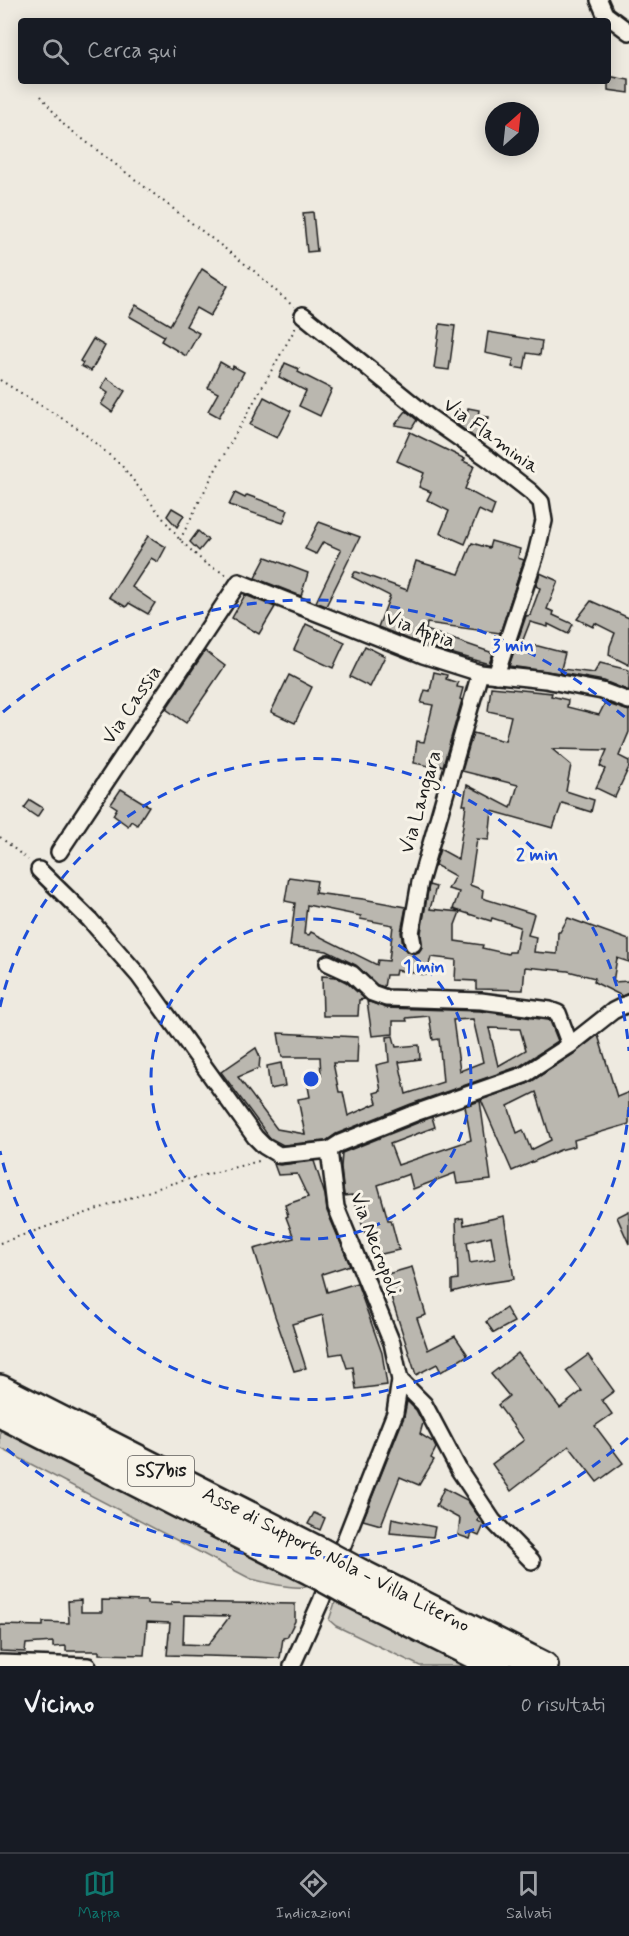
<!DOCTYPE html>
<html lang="it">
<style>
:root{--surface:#171b24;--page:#242831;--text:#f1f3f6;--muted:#9ea1a6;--line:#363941;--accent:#0f766e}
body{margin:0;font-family:Mynerve,sans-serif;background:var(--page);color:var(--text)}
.compass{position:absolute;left:485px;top:102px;width:54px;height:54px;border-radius:50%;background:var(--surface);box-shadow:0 3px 15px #0003;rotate:27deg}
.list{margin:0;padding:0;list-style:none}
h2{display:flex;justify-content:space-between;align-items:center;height:78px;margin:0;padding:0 24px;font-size:26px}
h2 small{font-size:20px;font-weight:400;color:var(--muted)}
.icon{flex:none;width:33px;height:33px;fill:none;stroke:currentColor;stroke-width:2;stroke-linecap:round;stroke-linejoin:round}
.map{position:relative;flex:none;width:629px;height:1666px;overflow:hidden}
.search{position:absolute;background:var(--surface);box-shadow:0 3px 15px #0003;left:18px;right:18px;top:18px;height:66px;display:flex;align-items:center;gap:15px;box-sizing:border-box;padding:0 21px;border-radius:6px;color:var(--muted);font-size:22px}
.sheet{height:186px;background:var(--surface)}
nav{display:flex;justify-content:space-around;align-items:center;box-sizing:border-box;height:84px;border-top:2px solid var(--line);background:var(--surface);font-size:16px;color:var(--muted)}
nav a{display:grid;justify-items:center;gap:3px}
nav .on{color:var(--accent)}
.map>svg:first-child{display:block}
</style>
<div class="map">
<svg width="629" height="1666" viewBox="0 0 629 1666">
<rect width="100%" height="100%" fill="#eeeae0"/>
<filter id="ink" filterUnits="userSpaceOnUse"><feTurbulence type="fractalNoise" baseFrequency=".0167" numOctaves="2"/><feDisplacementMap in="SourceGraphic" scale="12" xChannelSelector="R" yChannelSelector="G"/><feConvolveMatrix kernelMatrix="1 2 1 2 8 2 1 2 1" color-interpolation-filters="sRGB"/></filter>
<g filter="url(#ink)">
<g fill="#cfccc3" stroke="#767470" stroke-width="1.5">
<path d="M0,1425L315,1585C296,1591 270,1583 251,1579L0,1448Z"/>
<polygon points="337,1597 477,1666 420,1666 336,1626 329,1620"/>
</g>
<g fill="#bab7af" stroke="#1c1c1c" stroke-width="1.5" fill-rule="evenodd">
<polygon points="608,76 629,80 629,93 608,90"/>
<polygon points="313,212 317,251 307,252 303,213"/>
<polygon points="202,269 228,286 210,316 196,308 186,326 199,333 186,356 161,341 164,336 129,316 136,305 170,325"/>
<polygon points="440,324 455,326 449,370 434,368"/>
<polygon points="488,332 542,341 540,355 527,353 524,369 512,367 514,359 485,353"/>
<polygon points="93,339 105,346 91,371 81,366 83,363 80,361"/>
<polygon points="220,362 232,369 233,366 244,372 219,417 208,411 218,393 208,388"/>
<polygon points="285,363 299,369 298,372 332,389 320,416 299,406 306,391 279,377"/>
<polygon points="107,378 125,391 112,412 101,404 108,393 101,388"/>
<polygon points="264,397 291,411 277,438 250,425"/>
<polygon points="468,408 479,410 478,416 489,417 485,438 474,437 458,425 460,413 467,414"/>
<polygon points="406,411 417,420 412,428 395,425"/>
<polygon points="410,432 465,459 463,461 474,466 465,489 495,505 491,516 479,510 465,544 440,533 449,511 427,500 431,492 419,487 424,473 397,461"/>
<polygon points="235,493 245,498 247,495 288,510 283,523 229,505"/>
<polygon points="172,508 184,515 177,527 167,516"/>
<polygon points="319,522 360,537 326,606 316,602 341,550 323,542 316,554 305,549"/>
<polygon points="198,531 208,540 199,551 190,542"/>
<polygon points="148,536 166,547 158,562 151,558 132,587 155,603 148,614 129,603 126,607 109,597"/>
<polygon points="491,541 520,549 518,558 524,560 500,633 427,623 426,630 493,653 489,664 426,646 378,627 390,596 352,577 355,572 357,572 407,590 416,561 459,574 472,543 489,548"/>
<polygon points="266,557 308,573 301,596 255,578"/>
<polygon points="540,573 558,581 547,609 554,612 553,615 573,624 568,634 548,624 548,627 530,622 521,645 538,646 565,653 560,673 509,666 526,616 531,615 530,615 540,588 536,586"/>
<polygon points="245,595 275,607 259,634 232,618"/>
<polygon points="591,601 629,618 629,665 609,655 610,646 615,633 595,623 593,627 577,619"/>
<polygon points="306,624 345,642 333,668 294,650"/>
<polygon points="365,646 385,656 370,687 350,677"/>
<polygon points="205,651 225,666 186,723 166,709"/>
<polygon points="600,663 629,670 629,691 604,681 561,673 562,669 594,673"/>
<polygon points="434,672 447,675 446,679 458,683 457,687 463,688 460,699 462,700 443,766 435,764 434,767 414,763 417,741 424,742 433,705 421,703 425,690 430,691"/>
<polygon points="289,675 312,687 295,723 271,712"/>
<path d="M491,687L552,693L551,696L568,700L567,707L599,715L605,703L629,711V732L619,756L629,761V767L615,797L596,788L605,769L600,766L607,750L552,749L571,765L566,791L594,800L591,812L562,803L553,828L492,811L489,840L477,839L470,885L483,890L482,898L534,914L528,935L536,937L534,952L557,954L558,932H560L568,918L629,940V962L617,958L613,982L629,981V993L622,996L594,982L595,978L568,971L525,967L523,990L476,989V981L455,980L456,960L431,957L426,975L396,970L395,975H386L384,987L377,985L356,965L327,951L290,946L295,903L285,901L289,877L317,881L315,893L363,899L406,907L401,932L403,946L406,951L414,954L419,952L422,947L421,933L429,885L436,887L430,909L460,912L455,925V941L483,945L482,948L508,954L509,952H515L520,927L492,918L491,921L453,909L459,892L448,889L455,876L435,865L440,849L458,859L466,805H463L467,785L511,808L518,785L462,771L473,733L505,741L511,716L488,711ZM307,905L361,916L360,919L393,925L389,961L378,960L377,965L311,932L309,935L304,934Z"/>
<polygon points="121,789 149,806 137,825 131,821 128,826 113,815 117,808 111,804"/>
<polygon points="30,800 43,808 37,817 24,808"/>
<polygon points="322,976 336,977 346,982 365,999 359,1000 358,1016 323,1016"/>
<path d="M367,1001L386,1008L480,1011L548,1020L550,1021L558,1041L520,1066L411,1104L336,1134L326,1141L283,1145L270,1138L221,1072L256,1048L260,1057L259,1068L238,1077L277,1129L305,1134L298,1099L310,1097L307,1081L321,1076L320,1057H282L278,1033L358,1037L357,1063H333L339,1092H343L348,1116L377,1103L374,1093L381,1091L376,1065L389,1062L387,1037L393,1036L396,1047L419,1045L420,1059L399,1062L406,1094L443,1082L439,1039L433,1040L429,1016L406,1018L407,1021H393V1034L372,1036ZM473,1019L483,1062L460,1071L453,1020ZM489,1028L520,1029L526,1050L498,1066Z"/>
<path d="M598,1035L617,1097L629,1092V1124L574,1140L575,1146L560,1150L512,1171L481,1100L529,1083L575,1053ZM536,1092L551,1140L531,1150L523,1130L517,1133L508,1106Z"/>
<polygon points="281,1063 285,1086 270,1089 267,1066"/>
<polygon points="480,1101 491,1180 457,1184 455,1173 413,1189 409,1174 378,1185 388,1220 391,1220 399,1250 373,1256 352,1195 344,1196 341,1167 342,1153 432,1117 435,1127 390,1144 398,1165 471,1140 465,1106"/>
<polygon points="314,1161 325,1195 327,1211 350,1265 322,1274 327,1292 357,1283 382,1353 387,1385 356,1389 353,1367 347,1368 342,1353 330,1355 323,1315 292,1324 306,1368 294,1371 275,1316 254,1249 294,1238 286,1217 288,1216 285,1205 308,1197 297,1174 278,1175 274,1164 280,1165"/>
<polygon points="629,1211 629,1244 617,1217"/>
<path d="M504,1216L514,1279L481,1284L452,1292V1280L458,1279L456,1219L463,1218L464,1225ZM491,1236L495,1259L470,1263L467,1242Z"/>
<polygon points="412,1267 426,1315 417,1318 428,1350 455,1336 468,1355 441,1372 437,1364 416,1375 384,1275"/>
<polygon points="506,1308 514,1322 494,1333 486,1322"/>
<polygon points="518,1353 560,1408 582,1391 566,1371 588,1355 614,1391 602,1400 612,1414 595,1426 623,1463 597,1482 569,1446 511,1491 492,1464 524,1440 498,1405 509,1396 491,1374"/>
<polygon points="407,1401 416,1410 423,1423 420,1434 433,1442 436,1448 431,1458 434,1460 419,1485 400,1477 381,1525 363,1520 404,1417"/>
<polygon points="444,1488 467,1500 479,1517 478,1521 484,1525 479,1536 472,1533 470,1539 458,1535 460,1519 436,1506"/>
<polygon points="314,1513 325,1518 320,1530 308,1524"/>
<polygon points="392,1518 435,1527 433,1537 390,1533"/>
<path d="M81,1600V1612H102V1600L147,1601V1604L171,1605V1602L295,1604V1621L287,1637L283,1638L280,1658L167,1655L170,1623L147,1622L144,1655L99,1654V1651H66V1646L53,1647V1642L26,1644L25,1652L0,1651V1625L43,1626V1622L69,1623L68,1601ZM184,1615L230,1616L208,1645L183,1644Z"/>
</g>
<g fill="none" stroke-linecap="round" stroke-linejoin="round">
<g stroke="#1c1c1c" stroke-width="20">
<g id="street">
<polyline points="599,0 605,14 629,32"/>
<polyline points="303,315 429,417 489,459 531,492 541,502 544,521 536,554 496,675"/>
<polyline points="59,852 239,582 423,655 480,673 545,680 602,691 629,701"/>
<polyline points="39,870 90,920 139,976 255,1137 264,1146 279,1155 329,1150"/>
<polyline points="413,944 411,933 420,882 480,673"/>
<polyline points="328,963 352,974 372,993 386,998 481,1001 550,1010 558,1013 570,1045"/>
<polyline points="400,1380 424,1404 459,1470 493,1521 532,1561"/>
<polyline points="0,1663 88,1666"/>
<polyline points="292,1666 321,1601 395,1413 400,1380 392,1343 336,1207 329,1150 340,1143 415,1113 524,1075 570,1045 613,1011 629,1003"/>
</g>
</g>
<g stroke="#1c1c1c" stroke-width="32">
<g id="highway">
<polyline points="0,1389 321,1552"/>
<polyline points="0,1413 313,1572"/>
<polyline points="360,1573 544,1666"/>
<polyline points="351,1593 497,1666"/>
</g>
</g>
<g stroke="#1c1c1c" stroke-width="2" stroke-dasharray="1.5 4.5" stroke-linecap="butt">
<polyline points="41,96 63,124 254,271 294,307"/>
<polyline points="0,380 79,429 122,466 180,540 206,564 227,575"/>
<polyline points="180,540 212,476 296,327"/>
<polyline points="0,837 28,860"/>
<polyline points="0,1243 170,1184 259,1161"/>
</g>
<use href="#street" stroke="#f7f3e8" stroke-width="15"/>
<use href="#highway" stroke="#f7f3e8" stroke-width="27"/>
<g stroke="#1c1c1c" stroke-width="32" stroke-linecap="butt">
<g id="highway-bridge">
<polyline points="321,1552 360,1573"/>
<polyline points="313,1572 351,1593"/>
</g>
</g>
<use href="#highway-bridge" stroke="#f7f3e8" stroke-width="27"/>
</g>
</g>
<g fill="none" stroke="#1d4ed8" stroke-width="3" stroke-dasharray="10 8">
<circle cx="311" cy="1079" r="160"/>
<path d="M629 1107A319 319 0 0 1 0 1151M0 1007A319 319 0 0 1 629 1051"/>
<path d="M628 1438A479 479 0 0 1 3 1446M3 712A479 479 0 0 1 628 720"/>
</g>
<g text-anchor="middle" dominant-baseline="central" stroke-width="6" stroke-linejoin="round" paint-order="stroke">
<rect fill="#f7f3e8" stroke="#5e5c59" stroke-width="1.5" x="128" y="1456" width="66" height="30" rx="4.5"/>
<g font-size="18" font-weight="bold" fill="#1c1c1c">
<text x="161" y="1471">SS7bis</text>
</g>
<g font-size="20" fill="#1c1c1c" stroke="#f7f3e8">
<text transform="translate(491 436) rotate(36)">Via Flaminia</text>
<text transform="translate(420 630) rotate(20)">Via Appia</text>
<text transform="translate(132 705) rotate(-56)">Via Cassia</text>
<text transform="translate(421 802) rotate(-74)">Via Langara</text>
<text transform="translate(375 1244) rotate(69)">Via Necropoli</text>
<text transform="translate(336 1560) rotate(27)">Asse di Supporto Nola - Villa Literno</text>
</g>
</g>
<circle cx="311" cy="1079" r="9" fill="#1d4ed8" stroke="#f7f3e8" stroke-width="3"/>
<g font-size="18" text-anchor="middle" font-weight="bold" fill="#1d4ed8" stroke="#f7f3e8" stroke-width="6" stroke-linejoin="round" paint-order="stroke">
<text x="513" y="651">3 min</text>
<text x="537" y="860">2 min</text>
<text x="424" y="972">1 min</text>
</g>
</svg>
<svg class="compass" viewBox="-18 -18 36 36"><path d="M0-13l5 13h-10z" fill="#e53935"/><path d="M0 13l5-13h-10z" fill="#9ea1a6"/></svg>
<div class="search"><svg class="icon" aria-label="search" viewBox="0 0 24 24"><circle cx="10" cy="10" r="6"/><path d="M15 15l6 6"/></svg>Cerca qui</div>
</div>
<section class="sheet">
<h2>Vicino<small>0 risultati</small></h2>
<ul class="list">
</ul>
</section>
<nav>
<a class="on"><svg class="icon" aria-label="map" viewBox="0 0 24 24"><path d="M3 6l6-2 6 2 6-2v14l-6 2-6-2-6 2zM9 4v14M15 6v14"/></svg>Mappa</a>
<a><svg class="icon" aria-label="directions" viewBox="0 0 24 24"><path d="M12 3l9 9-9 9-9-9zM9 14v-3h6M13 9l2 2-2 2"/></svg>Indicazioni</a>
<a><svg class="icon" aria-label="saved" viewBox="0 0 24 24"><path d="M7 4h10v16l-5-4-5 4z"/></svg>Salvati</a>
</nav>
